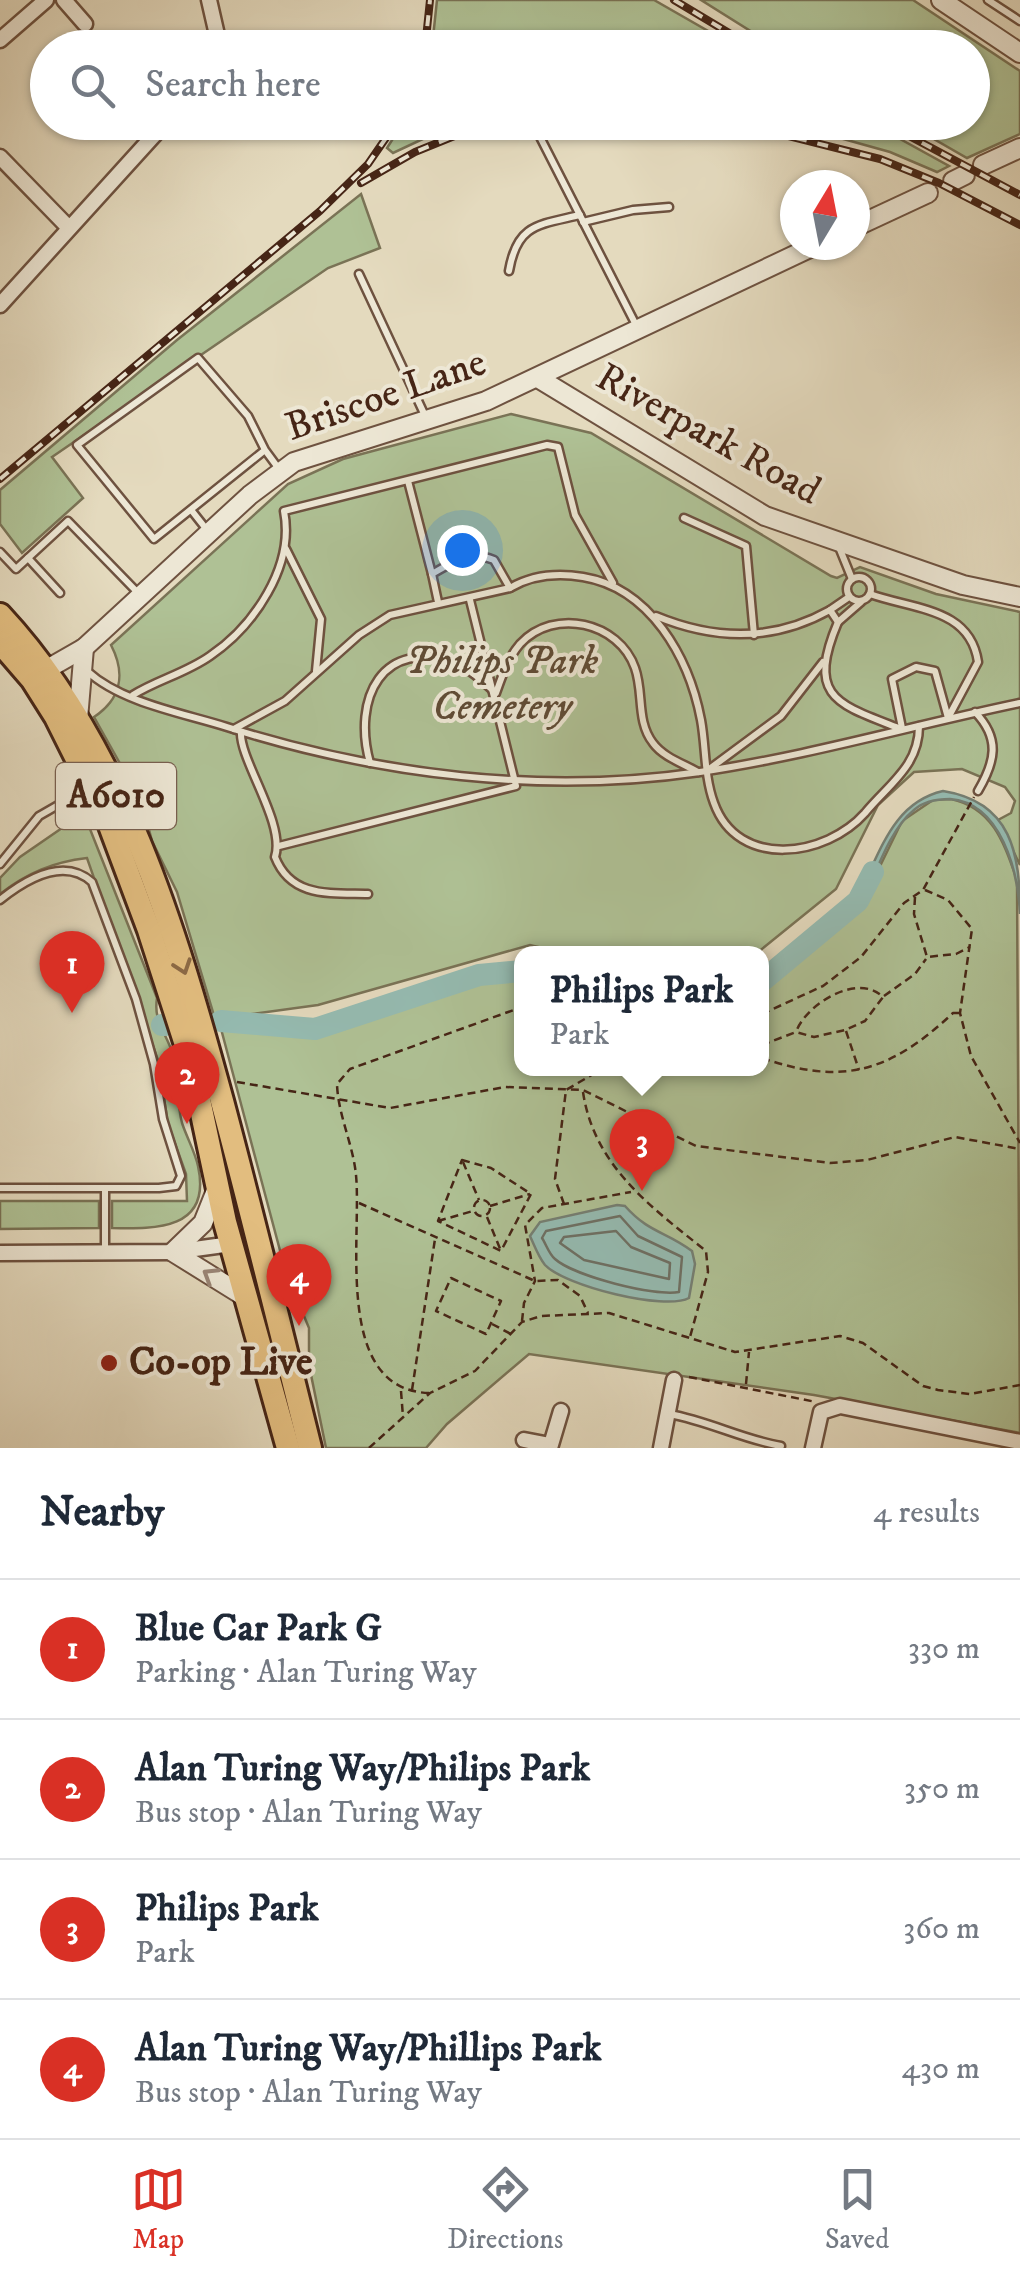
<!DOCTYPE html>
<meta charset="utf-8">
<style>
:root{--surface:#fff;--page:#f6f6f7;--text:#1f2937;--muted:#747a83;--line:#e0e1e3;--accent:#d93025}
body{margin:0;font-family:"IM FELL DW Pica",serif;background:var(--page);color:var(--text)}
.compass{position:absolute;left:780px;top:170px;width:90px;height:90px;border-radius:50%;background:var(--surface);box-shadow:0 2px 8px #0004;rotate:10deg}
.you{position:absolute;left:462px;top:550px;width:35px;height:35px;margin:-25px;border:8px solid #fff;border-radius:50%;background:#1a73e8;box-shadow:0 0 0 15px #1a73e833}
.badge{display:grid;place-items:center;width:65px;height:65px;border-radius:50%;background:var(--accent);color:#fff;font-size:32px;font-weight:700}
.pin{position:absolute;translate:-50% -82px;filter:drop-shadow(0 2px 5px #0008)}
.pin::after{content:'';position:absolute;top:52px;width:35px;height:30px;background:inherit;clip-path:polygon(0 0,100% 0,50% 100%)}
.popup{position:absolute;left:514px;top:946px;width:255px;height:130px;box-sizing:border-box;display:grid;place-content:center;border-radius:20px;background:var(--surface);filter:drop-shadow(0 2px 8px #0005);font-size:32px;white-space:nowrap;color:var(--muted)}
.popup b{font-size:38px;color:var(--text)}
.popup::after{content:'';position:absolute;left:50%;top:100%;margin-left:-20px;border:20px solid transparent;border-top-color:var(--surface)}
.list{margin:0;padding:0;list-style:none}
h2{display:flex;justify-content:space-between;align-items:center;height:130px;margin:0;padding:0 40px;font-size:42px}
h2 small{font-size:32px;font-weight:400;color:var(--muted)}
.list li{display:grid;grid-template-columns:65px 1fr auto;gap:30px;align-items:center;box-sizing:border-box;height:140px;padding:0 40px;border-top:2px solid var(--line)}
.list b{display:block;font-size:38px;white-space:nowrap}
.list p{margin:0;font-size:32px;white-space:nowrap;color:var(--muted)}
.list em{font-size:32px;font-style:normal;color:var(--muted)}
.icon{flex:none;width:55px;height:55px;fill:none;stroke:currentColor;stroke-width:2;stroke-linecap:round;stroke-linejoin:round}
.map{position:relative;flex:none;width:1020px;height:1448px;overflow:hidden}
.search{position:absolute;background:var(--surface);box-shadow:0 2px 8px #0004;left:30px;right:30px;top:30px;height:110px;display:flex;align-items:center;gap:25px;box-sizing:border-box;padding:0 35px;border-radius:55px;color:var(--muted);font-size:38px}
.sheet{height:690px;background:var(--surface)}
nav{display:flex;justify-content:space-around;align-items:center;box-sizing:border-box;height:140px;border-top:2px solid var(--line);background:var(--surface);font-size:28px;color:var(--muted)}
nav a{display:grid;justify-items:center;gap:5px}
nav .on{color:var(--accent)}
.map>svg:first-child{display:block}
</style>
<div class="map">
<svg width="1020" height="1448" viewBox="0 0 1020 1448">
<rect width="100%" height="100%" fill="#e4dabe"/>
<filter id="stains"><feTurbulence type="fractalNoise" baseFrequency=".002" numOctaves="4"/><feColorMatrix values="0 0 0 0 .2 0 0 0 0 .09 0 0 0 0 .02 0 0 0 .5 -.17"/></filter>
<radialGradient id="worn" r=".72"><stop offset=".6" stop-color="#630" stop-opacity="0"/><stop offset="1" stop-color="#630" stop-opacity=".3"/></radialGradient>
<g fill="#afc195" stroke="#7a7356" stroke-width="2.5">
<polygon points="437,0 654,0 736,47 432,47"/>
<polygon points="701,0 913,0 1020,71 1020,134 967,158 906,123 972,122 972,48 776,47"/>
<polygon points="403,123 403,122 457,123 393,153 387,148"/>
<polygon points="786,123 871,123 949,166 937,172 890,152"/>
<polygon points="361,194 380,248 328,268 52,457 83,498 22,553 0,524 0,490 177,340"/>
<path d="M511,414L591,433L831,576L837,578L860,567L936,594L1020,612V865L998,820L1011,813L1015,801L1005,787L962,769L914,772L878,805L836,889L757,953L567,954L530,945L318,1005L215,1019L177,892L152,841L142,803L94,717C121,699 126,674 111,645L288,484L343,459Z"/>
<path d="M951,799C993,808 1004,843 1017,880L1020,1433L814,1395L529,1354L447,1424L426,1448H326L309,1365V1328L286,1273L220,1025L315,1032L481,977L522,973V1068H762V984L843,912L862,903L902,821L933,800Z"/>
<path d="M78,817L88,824L157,998C153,1023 167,1033 173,1055C179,1077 176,1101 182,1123C187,1138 195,1152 198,1166C212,1230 156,1229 112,1228V1201H187L186,1174L168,1124L158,1060L87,858C53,862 27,873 0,894V878L20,857Z"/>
<polygon points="0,1201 99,1201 99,1228 0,1229"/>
</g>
<g fill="#95bbb1" stroke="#757f73" stroke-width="2.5">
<path d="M943,791C1012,802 1020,854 1020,914C1018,871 1001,803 950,799C937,799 924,801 914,810C889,830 876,874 862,903L857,897C880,855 891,803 943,791Z"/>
<path d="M617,1205L625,1206C649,1233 665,1231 692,1251L695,1264L689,1298C665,1311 565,1286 545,1265C539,1258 534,1245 530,1236L540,1222Z"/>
</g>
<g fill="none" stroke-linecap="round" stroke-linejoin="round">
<g stroke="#6e7064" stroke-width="2.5">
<path d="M620,1216L638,1236L682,1257L679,1292C655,1297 574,1276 555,1259C549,1254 546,1244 542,1238L546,1231Z"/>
<polygon points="616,1231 631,1247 670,1263 669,1279 584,1260 560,1243 564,1237"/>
</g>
<g stroke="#95bbb1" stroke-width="22">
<polyline points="762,981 858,901 873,872"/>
<polyline points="221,1021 315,1029 479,975 522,971"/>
<polyline points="162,1025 165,1025"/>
</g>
<g stroke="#6e5240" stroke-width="11">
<g id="service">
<polyline points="988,0 1020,21"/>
<polyline points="539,135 638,329"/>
<polyline points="583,222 633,210 669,207"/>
<path d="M509,271C517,224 538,225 580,215"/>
<polyline points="359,274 427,420"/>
<polyline points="265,450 248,416 198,358 77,445 154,539 265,450 279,469"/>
<polyline points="408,481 432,574"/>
<polyline points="192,511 207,530"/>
<polyline points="684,518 746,546 754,635"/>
<polyline points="839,547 852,579"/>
<polyline points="286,549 321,619 316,671"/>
<polyline points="0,552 16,569 68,521 140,595"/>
<polyline points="28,558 60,593"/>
<circle cx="859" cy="589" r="12"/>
<path d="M510,588C532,575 558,573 583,577C650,588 689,657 701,720C706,747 704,776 714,803C738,870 826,857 865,813C889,784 919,766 919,726"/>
<path d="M870,594C915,610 970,608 978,662L948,718"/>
<polyline points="849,597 830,610 838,622 861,602"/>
<path d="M656,616C714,640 773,642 830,610"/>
<path d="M838,622C806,698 837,704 901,729"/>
<path d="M87,671C122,703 183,713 227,727C379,775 542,795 700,772C808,756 914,725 1020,703"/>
<path d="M133,695C157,680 186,673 210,656C254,626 295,566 284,511L547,445L558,447L575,515L613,583"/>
<path d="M975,712C1001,739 995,762 978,791"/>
<polyline points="902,728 892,679 916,667 935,671 948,718"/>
<path d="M234,729L285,701L359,635L390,615L510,588L494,560C469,550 453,562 432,574L438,602"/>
<path d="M241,732C239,759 286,824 275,857C291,898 330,893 368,894"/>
<path d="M370,763C352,699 382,636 457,664C471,669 484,683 496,693C502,676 508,658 520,644C554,607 619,622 635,668C644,693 636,721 653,743C663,757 684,764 698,772"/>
<polyline points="708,770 781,716 823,662"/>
<polyline points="279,846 516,786 470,600"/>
<polyline points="0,864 39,816 86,789"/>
<path d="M0,900C25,880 63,856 92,882L136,999L154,1064L163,1119L181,1176L176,1186L159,1188H0"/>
<polyline points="105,1189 105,1252"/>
<path d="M669,1414C709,1421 741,1439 781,1446"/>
</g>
</g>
<g stroke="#6e5240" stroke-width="19">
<g id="minor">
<polyline points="64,0 85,24"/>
<polyline points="209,0 220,48"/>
<polyline points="0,40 46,0"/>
<polyline points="0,157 69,228"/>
<polyline points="0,305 166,122"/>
<polyline points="0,1253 173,1252 231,1244"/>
<polyline points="524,1440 550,1445"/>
<polyline points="550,1448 561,1411"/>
<polyline points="661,1448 674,1380"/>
<polyline points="813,1448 821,1412 840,1406 1020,1442"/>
</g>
</g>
<g stroke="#6e5240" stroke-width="22">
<g id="tertiary">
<polyline points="941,0 1020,53"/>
<polyline points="983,165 1020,148"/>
<polyline points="953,181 965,175"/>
<polyline points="855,227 928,193"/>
<polyline points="538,378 765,516 963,585 1020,597"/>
<polyline points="35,676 84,648 250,495 294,462 486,401 816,245"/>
<polyline points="78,719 84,648"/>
<polyline points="217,1188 203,1223 173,1252 247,1298"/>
</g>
</g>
<g stroke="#462516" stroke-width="28">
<g id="trunk">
<path d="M0,615C122,746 176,932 222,1101C253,1217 281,1332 310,1448"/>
<polyline points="0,642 32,679 56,717 109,823 149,930 190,1057 225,1222 288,1448"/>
</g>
</g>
<g stroke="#462516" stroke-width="2.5" stroke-dasharray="8 5" stroke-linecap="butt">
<polyline points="925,890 948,900 972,929 960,1013 971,1056 1020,1143"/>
<polyline points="915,897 914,914 927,957 956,954 970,947"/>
<polyline points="884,996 915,974 926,959"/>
<polyline points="762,1014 823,986 861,957 904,903 923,890 974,797"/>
<polyline points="846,1031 859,1070"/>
<path d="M762,1045L796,1032L814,1037L845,1030L865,1021L883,997C858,972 806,1004 796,1032"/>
<path d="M762,1058C843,1086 890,1072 953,1013H960"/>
<polyline points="237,1082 390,1108 505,1087 583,1090 696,1146 830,1163 867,1160 955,1137 1020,1149"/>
<path d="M583,1092C594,1166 651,1207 706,1251L708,1272L690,1337"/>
<polygon points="462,1160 491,1168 531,1194 501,1251 438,1221"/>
<polyline points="463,1162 479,1200"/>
<circle cx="482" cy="1208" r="8"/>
<polyline points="359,1203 535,1281 558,1280 580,1296 588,1313"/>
<polyline points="564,1204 555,1179 566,1090 595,1073 618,1068"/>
<polyline points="490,1206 530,1194"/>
<polyline points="487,1217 501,1251"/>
<polyline points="438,1221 473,1211"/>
<polygon points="451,1278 501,1301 486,1334 436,1311"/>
<polyline points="522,1321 524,1303 535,1281 525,1225 542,1208 631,1192"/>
<polyline points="492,1324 511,1334"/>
<polyline points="689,1377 816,1402"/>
<polyline points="746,1384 749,1352"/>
<polyline points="412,1390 435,1239"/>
<polyline points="401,1391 403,1417"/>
<path d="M429,1393C333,1390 362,1238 356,1175C353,1144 338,1115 337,1084L350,1069L522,1007"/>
<polyline points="369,1448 430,1393 475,1371 522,1322 541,1316 609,1313 735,1352 840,1336 863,1343 923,1386 938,1390 970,1394 1020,1385"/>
</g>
<use href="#service" stroke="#ede7d5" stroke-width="6"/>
<use href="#minor" stroke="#ede7d5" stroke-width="14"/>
<use href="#tertiary" stroke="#ede7d5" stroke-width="18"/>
<use href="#trunk" stroke="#e2bd7f" stroke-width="22"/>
<g stroke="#462516" stroke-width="8">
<g id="rail">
<polyline points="674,0 754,48"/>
<polyline points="425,48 430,0"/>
<polyline points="732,122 880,159 939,183 1020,225"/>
<polyline points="883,122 1020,195"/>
<polyline points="361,183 415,152 489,122"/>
<polyline points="0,479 320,211 368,164 397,122"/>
</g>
</g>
<use href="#rail" stroke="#ede7d5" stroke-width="4" stroke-dasharray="11" stroke-linecap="butt"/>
</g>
<defs><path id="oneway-chevron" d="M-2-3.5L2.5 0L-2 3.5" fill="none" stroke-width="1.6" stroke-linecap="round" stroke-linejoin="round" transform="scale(2.5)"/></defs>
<use stroke="#8c6945" href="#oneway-chevron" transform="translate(183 967) rotate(71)"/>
<use stroke="#9a8676" href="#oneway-chevron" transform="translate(210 1275) rotate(-148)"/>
<circle fill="#8f2418" stroke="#ede7d5" stroke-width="4" cx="109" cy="1363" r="10"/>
<g text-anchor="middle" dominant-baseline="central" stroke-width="8" stroke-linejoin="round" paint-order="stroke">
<rect fill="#ede7d5" stroke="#785f4f" stroke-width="2.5" x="56" y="763" width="120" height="66" rx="8"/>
<g font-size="38" font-weight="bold" fill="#462516">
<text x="116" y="796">A6010</text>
</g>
<g font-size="40" fill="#462516" stroke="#ede7d5">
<text transform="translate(386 396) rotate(-19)">Briscoe Lane</text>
<text transform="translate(708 435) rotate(29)">Riverpark Road</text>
</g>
<g font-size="40" font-style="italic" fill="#604c36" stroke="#ede7d5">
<text x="502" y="662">Philips Park<tspan x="502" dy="46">Cemetery</tspan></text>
</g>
<g font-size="40" font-weight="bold" fill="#462516" stroke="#ede7d5" text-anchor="start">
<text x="129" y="1363">Co-op Live</text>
</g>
</g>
<rect width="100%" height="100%" filter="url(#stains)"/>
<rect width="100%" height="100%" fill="url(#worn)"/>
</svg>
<svg class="compass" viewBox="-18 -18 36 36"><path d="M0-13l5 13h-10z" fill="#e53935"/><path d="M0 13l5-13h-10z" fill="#747a83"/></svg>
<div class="you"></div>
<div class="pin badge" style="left:72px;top:1013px">1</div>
<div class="pin badge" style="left:187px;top:1124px">2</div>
<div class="pin badge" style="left:642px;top:1191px">3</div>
<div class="popup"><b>Philips Park</b>Park</div>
<div class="pin badge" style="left:299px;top:1326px">4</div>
<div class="search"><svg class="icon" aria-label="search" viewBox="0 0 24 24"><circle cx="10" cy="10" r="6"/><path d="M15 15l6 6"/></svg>Search here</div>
</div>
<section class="sheet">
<h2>Nearby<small>4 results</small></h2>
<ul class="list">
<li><span class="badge">1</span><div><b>Blue Car Park G</b><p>Parking · Alan Turing Way</p></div><em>330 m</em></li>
<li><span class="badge">2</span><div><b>Alan Turing Way/Philips Park</b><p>Bus stop · Alan Turing Way</p></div><em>350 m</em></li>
<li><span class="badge">3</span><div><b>Philips Park</b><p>Park</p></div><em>360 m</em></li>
<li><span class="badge">4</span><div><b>Alan Turing Way/Phillips Park</b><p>Bus stop · Alan Turing Way</p></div><em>430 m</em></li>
</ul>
</section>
<nav>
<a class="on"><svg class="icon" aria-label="map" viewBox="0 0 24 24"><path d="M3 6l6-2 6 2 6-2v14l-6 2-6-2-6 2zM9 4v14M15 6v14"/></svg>Map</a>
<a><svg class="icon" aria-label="directions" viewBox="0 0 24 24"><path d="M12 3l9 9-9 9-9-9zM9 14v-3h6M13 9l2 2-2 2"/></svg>Directions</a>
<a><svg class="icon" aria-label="saved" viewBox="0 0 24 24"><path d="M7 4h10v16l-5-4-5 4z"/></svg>Saved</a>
</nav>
